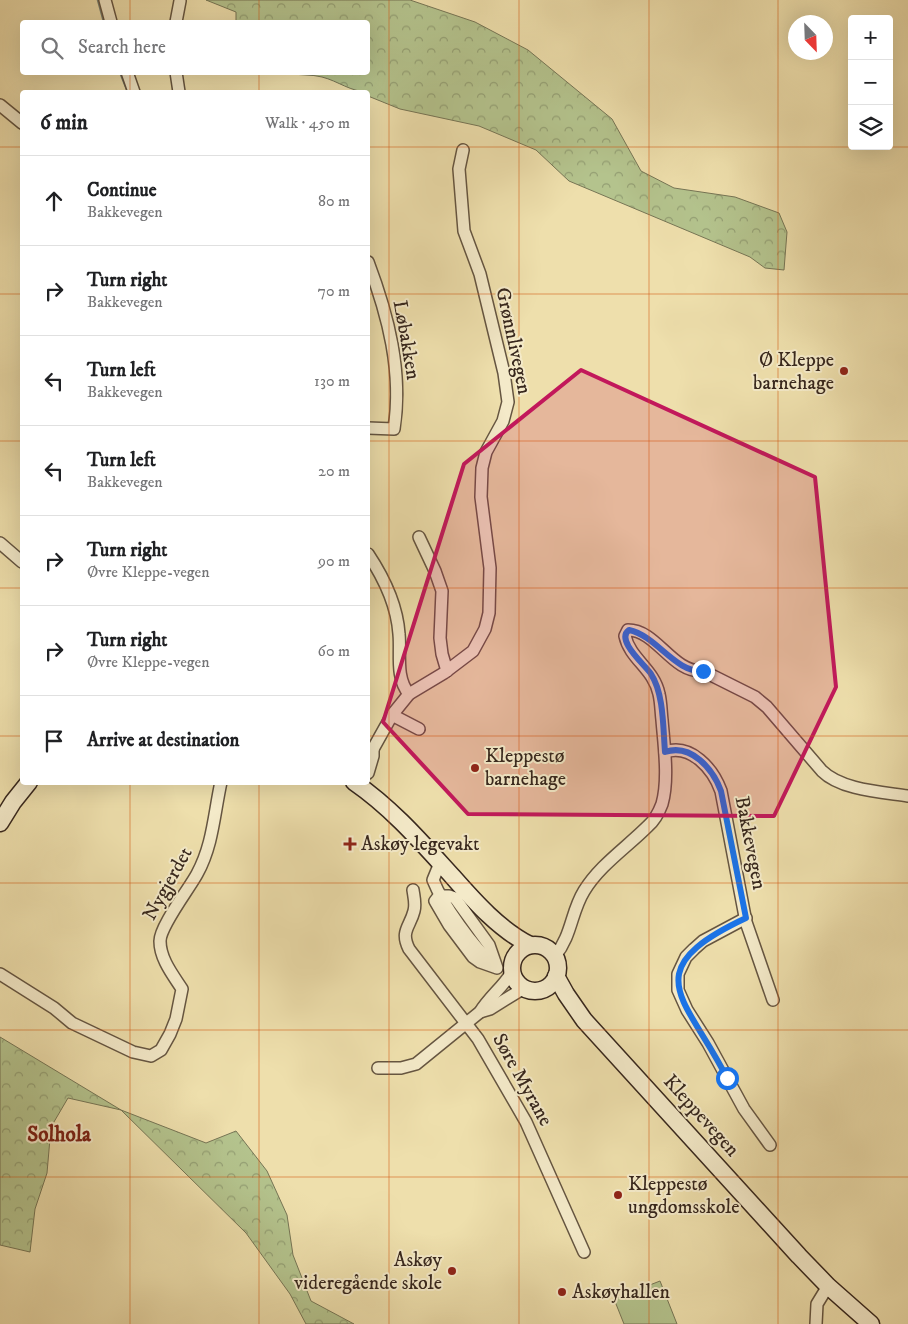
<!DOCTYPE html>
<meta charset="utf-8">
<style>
:root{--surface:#fff;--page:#f2f2f2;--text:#202124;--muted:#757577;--line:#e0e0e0}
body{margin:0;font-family:"IM FELL DW Pica",serif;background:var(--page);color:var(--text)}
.controls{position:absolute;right:15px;top:15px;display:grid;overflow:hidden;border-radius:5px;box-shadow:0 5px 20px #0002}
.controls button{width:45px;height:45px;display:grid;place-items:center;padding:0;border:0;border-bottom:1px solid var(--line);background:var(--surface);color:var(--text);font:25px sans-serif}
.compass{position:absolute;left:788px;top:15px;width:45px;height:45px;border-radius:50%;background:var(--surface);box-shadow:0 5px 20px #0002;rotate:157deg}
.stop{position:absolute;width:15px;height:15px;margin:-11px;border:4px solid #1a73e8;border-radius:50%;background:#fff}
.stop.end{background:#1a73e8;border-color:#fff;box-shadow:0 1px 5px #0008}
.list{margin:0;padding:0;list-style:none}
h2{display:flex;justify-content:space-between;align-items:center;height:65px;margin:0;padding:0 20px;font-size:21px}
h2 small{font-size:16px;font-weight:400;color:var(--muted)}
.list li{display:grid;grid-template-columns:32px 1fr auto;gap:15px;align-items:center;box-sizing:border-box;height:90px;padding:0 20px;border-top:1px solid var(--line)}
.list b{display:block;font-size:19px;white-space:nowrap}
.list p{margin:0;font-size:16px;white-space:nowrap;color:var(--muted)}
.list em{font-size:16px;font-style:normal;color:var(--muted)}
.icon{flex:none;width:28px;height:28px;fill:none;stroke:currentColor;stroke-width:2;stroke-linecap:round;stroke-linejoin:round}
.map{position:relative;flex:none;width:908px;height:1324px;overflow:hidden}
.search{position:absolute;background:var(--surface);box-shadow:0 5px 20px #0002;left:20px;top:20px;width:350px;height:55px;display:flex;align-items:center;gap:12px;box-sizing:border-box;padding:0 18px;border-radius:5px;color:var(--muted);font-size:19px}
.panel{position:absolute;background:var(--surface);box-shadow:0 5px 20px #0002;left:20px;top:90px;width:350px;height:695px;border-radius:5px}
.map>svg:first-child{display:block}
</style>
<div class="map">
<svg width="908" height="1324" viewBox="0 0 908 1324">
<defs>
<pattern id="forest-crowns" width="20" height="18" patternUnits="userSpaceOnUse" patternTransform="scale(1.25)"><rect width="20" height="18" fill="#b4c38d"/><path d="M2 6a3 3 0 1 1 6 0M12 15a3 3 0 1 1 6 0" fill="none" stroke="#939e73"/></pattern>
</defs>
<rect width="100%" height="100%" fill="#eedfac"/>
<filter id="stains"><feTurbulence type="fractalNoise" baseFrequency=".004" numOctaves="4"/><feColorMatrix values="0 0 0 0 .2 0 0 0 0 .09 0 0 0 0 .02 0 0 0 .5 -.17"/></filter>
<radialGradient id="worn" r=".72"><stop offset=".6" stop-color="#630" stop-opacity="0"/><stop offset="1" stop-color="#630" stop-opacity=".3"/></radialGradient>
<polygon fill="#b4c38d" stroke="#767555" points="660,1281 677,1324 624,1324 614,1299"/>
<g fill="url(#forest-crowns)" stroke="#767555">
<path d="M206,0H410L475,22L528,50L612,119L641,171L674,188L735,197L779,213L787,232L784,270L765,268L750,257L569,181L536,150L479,126L400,109L368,96V92C351,92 338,81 322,77C311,74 301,76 290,73L368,72V22H236V12Z"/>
<polygon points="0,1037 121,1110 206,1143 236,1131 267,1171 287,1215 293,1255 311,1301 354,1324 306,1324 290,1294 246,1233 121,1110 68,1098 51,1127 47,1173 35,1209 30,1252 0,1245"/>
</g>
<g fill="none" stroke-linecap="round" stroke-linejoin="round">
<g stroke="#728075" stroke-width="2.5">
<polyline points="98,0 104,22"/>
<polyline points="120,72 128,92"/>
</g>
<g stroke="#655541" stroke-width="14">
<g id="street">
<polyline points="105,0 111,22"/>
<polyline points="176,22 180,1"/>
<polyline points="127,72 134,92"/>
<polyline points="176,72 179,92"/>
<polyline points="0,105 22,123"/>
<path d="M368,262C388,315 403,372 394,429L368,428"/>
<polyline points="419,537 435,571 442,591 440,638 442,654 447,671"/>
<polyline points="0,543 22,562"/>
<path d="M368,554C384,578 397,604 399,634C401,654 395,677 409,694"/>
<polyline points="392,715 419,729"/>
<path d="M665,752C691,743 713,769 721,791L746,922L773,1000"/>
<polyline points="368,754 373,749 392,715 409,694 444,673 473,651 485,629 489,613 490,568 481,497 482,468 486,452 503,421 508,402 504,373 480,274 464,231 459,169 463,150"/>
<polyline points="368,773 373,756 373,749"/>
<path d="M440,863L433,880C443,905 473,947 493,964"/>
<path d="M413,890C414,897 416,904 414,911C410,927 400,931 409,949L478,1039L526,1122L584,1252"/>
<polygon points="439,896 449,896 455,898 489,945 497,968 480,962 473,957 449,925 435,901"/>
<polyline points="746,918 703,941 694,949 686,957 678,974 678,990 687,1010 708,1043 744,1109 770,1145"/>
<path d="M555,956C572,935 571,912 584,891C600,865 626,848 648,826C654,821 659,812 662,804C669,780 664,745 662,720C661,712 661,702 659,694C654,669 630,659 625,636L628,630C657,630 672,673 703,671L755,697L767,707L822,771C841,790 882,792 908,796"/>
<path d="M0,974L54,1008L72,1023L133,1052L151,1056L161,1050L170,1034L176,1019L182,989C173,975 160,959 160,941C160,926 189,889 197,874C213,845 214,814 221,782"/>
<polyline points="480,1012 490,1009 524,988"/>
<path d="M378,1068H401L416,1064L480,1012C489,997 503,987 512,972"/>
<polyline points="816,1324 817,1304 828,1286"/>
</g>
</g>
<g stroke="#37271d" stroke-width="19">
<g id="secondary">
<path d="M354,782C393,809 422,843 453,877C475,902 500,930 530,945"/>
<polyline points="0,823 13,802 29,782"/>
<circle cx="535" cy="968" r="23"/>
<polyline points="556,976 566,994 584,1020 799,1256 828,1286 871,1324"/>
</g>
</g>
<use href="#street" stroke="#f4eac9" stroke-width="11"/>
<use href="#secondary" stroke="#f4eac9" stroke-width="16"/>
</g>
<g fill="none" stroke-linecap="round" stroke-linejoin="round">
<path stroke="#1a73e8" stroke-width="6" d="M703,671C675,673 657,636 629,630C615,640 645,665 651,674C664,694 663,728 665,752C691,743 713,769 721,791L746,918C633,971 687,998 727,1078"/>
</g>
<path fill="#c2185b" fill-opacity="0.2" stroke="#c2185b" stroke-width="4" stroke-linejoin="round" d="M581,370L815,477L836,687L774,816L468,814L383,722L464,464Z"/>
<path fill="none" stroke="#d6540e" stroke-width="1" stroke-opacity="0.55" d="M130,0V22M259,0V22M389,0V1324M519,0V1324M649,0V1324M778,0V1324M130,72V92M259,72V92M0,147H22M368,147H908M0,294H22M368,294H908M0,441H22M368,441H908M0,588H22M368,588H908M0,736H22M368,736H908M130,782V1324M259,782V1324M0,883H908M0,1030H908M0,1177H908"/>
<g fill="#8f2418" stroke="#f4eac9" stroke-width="2">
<circle cx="844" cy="371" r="5"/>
<circle cx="475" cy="768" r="5"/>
<path d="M347.5 836.5h5v5h5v5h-5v5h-5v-5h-5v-5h5z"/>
<circle cx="618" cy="1195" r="5"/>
<circle cx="452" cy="1271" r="5"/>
<circle cx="562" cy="1292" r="5"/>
</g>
<g text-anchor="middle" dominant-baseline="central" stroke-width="4" stroke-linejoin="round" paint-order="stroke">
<g font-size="20" fill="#37271d" stroke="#f4eac9">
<text transform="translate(406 340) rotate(80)">Løbakken</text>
<text transform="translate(513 341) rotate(78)">Grønnlivegen</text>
<text transform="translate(750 843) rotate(79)">Bakkevegen</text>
<text transform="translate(168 884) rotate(-61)">Nygjerdet</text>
<text transform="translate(522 1080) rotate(61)">Søre Myrane</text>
<text transform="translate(701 1116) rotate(48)">Kleppevegen</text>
</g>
<g font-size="20" fill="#37271d" stroke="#f4eac9" text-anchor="start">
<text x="834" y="360" text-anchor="end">Ø Kleppe<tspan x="834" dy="23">barnehage</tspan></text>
<text x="485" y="756">Kleppestø<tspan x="485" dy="23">barnehage</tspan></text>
<text x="361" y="844">Askøy legevakt</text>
<text x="628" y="1184">Kleppestø<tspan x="628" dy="23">ungdomsskole</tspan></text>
<text x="442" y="1260" text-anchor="end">Askøy<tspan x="442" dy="23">videregående skole</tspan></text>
<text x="572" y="1292">Askøyhallen</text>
</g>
<g font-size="21" font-weight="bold" fill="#7a1f14" stroke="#f4eac9">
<text x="59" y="1135">Solhola</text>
</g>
</g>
<rect width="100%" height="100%" filter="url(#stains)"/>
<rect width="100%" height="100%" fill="url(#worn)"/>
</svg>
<div class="controls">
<button>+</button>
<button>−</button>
<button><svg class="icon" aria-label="layers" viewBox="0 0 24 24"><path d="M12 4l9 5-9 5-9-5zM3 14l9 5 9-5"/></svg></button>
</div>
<svg class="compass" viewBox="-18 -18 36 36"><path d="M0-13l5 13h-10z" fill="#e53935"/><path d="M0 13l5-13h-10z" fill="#757577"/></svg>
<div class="stop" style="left:727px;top:1078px"></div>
<div class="stop end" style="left:703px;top:671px"></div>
<div class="search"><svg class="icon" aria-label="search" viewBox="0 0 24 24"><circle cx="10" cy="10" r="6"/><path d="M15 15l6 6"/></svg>Search here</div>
<section class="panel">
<h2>6 min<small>Walk · 450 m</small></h2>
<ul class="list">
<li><svg class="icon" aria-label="ahead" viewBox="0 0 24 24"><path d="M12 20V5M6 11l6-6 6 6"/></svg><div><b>Continue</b><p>Bakkevegen</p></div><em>80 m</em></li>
<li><svg class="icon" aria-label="right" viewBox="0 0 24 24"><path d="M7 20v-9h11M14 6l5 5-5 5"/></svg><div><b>Turn right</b><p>Bakkevegen</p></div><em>70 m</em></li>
<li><svg class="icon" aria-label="left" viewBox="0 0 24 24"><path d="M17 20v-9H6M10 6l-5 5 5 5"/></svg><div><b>Turn left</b><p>Bakkevegen</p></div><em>130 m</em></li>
<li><svg class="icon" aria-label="left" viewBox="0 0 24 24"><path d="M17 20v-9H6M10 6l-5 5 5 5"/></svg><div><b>Turn left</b><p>Bakkevegen</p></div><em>20 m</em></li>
<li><svg class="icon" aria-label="right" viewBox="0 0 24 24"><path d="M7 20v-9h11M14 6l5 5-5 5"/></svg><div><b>Turn right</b><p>Øvre Kleppe-vegen</p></div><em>90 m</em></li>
<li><svg class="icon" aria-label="right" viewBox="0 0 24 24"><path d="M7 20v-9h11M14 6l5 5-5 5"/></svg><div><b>Turn right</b><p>Øvre Kleppe-vegen</p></div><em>60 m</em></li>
<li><svg class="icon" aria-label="arrive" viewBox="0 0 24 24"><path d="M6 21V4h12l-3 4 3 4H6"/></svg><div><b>Arrive at destination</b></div></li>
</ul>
</section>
</div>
